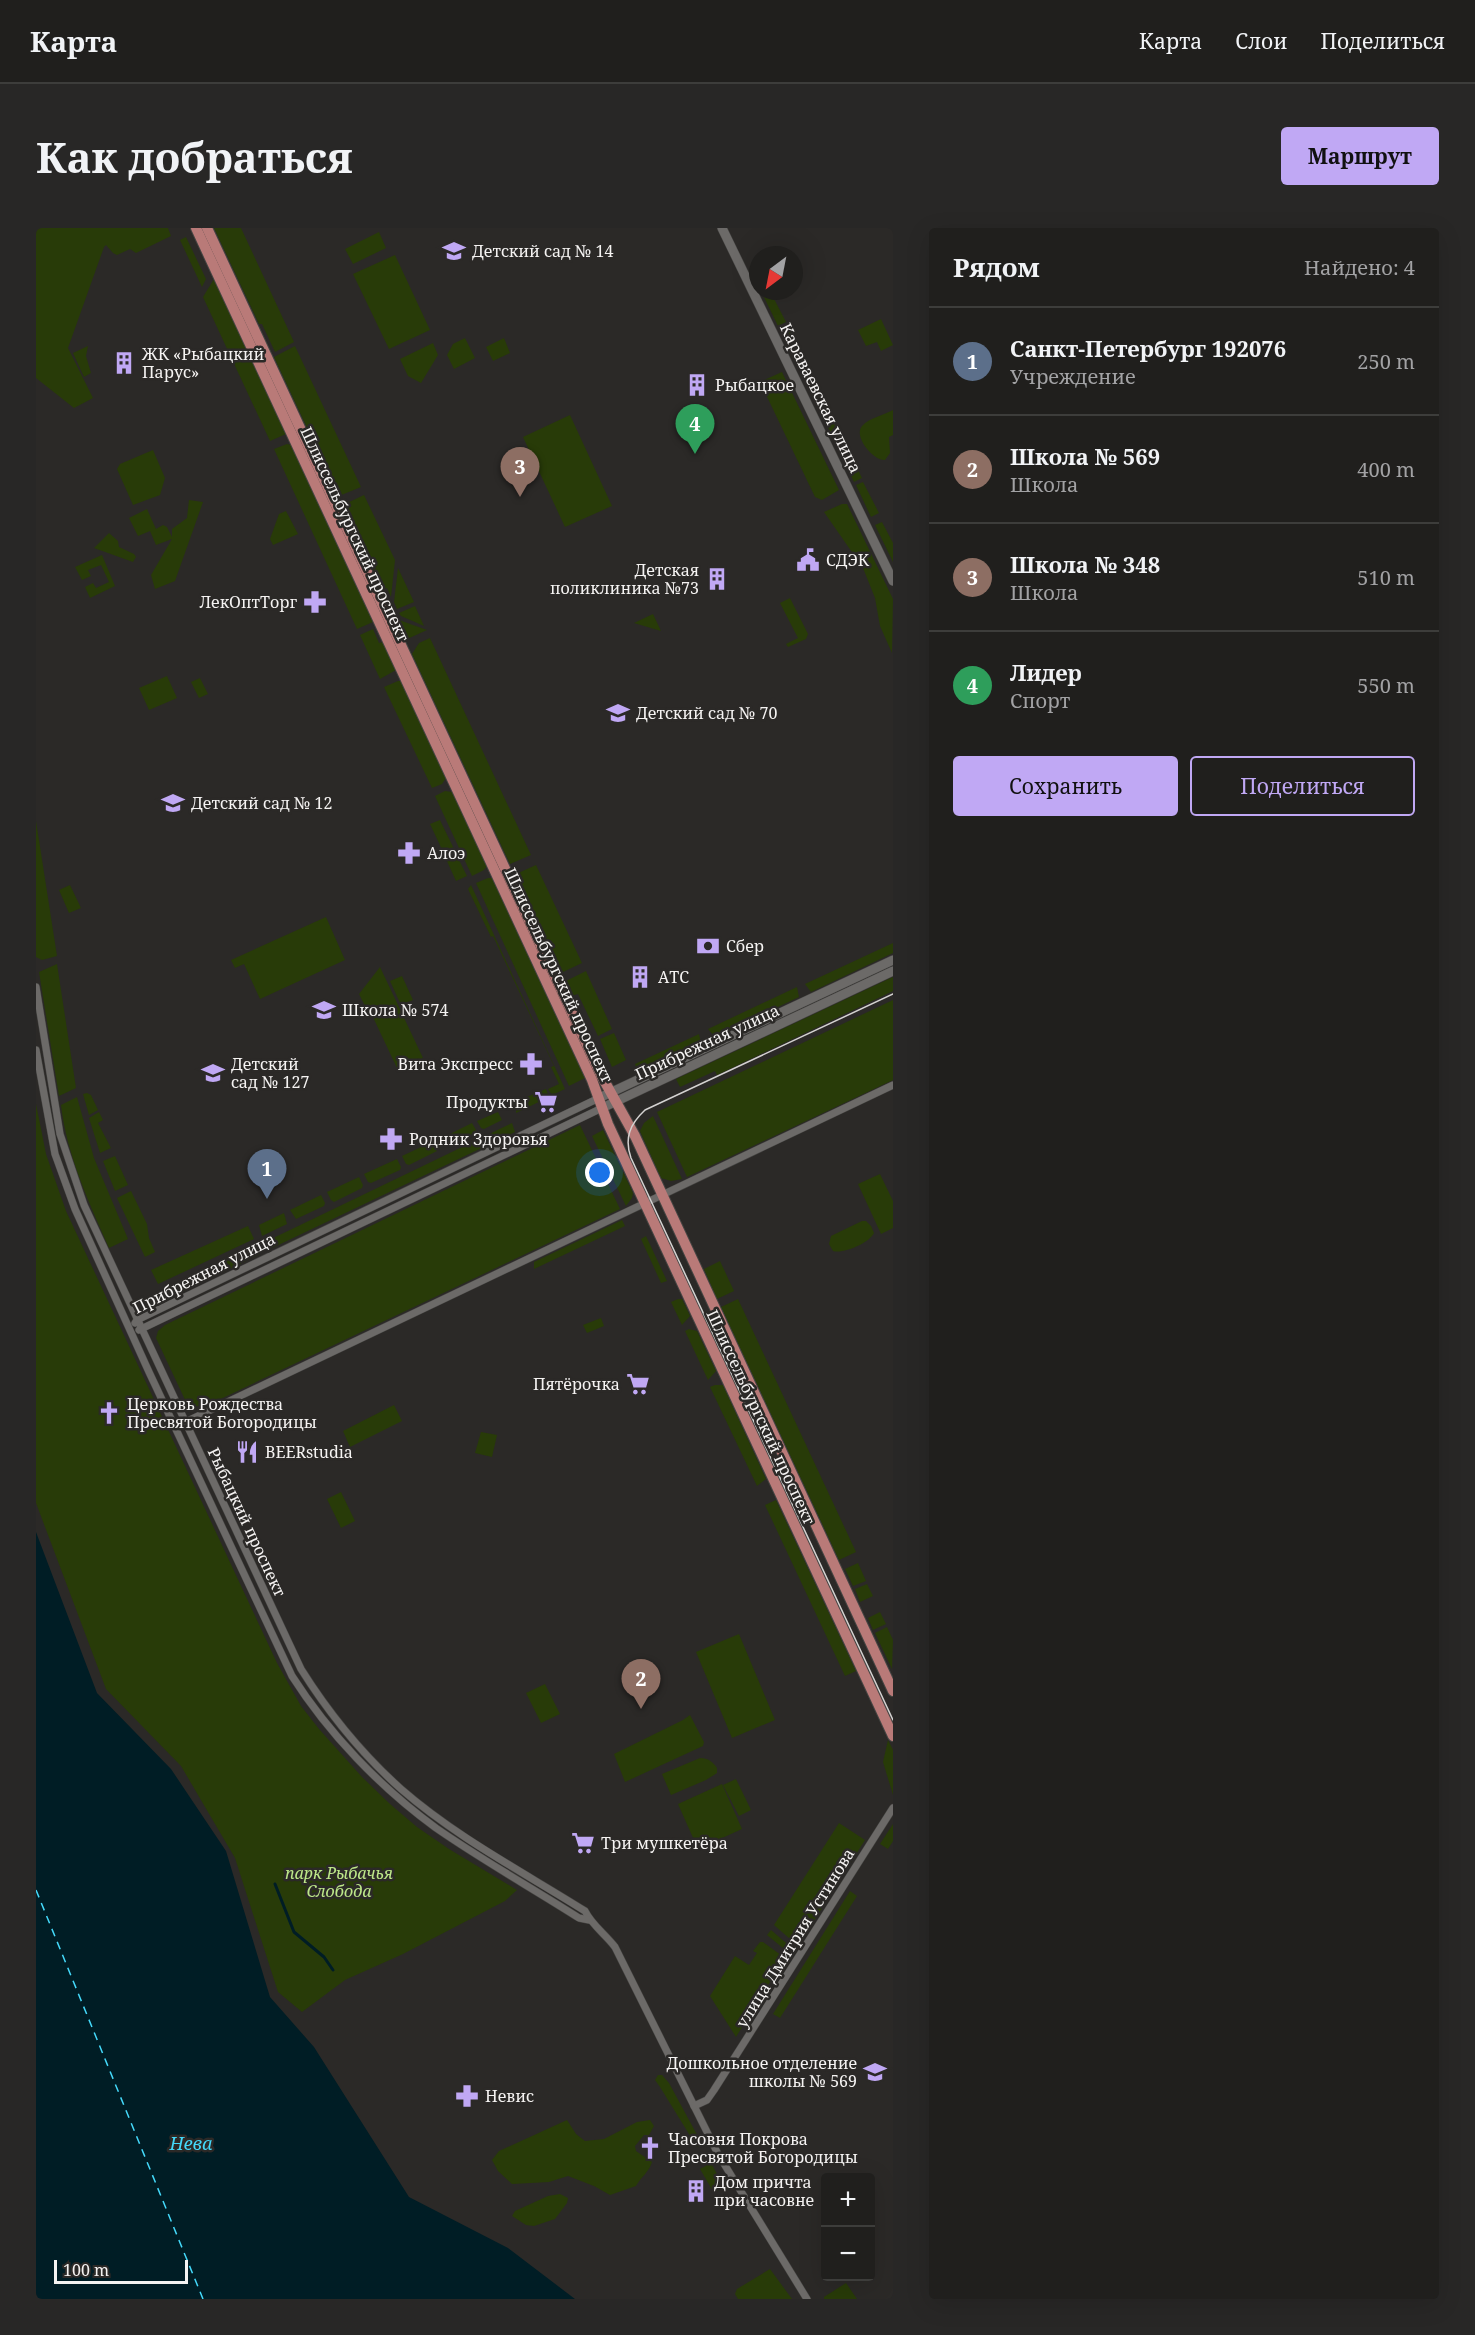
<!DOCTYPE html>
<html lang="ru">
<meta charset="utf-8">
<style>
:root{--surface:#201f1d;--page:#282726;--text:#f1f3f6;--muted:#a2a2a4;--line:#3d3d3b;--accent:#c0a8f4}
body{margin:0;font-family:"Noto Serif",serif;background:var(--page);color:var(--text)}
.controls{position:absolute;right:18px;bottom:18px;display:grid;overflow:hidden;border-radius:6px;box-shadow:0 6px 24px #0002}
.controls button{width:54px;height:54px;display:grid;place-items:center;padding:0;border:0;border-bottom:2px solid var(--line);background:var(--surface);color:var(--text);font:30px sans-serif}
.compass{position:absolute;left:713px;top:18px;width:54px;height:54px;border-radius:50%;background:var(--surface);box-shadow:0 6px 24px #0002;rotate:212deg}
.scale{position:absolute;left:18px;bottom:15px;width:134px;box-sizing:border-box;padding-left:6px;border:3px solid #f5f3f2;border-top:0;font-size:16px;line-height:21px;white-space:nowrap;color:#f5f3f2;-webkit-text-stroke:4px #2b2927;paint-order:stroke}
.you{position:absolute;left:564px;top:945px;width:21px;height:21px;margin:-15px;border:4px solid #fff;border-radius:50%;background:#1a73e8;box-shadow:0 0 0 9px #1a73e833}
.badge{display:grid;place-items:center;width:39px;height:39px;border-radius:50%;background:var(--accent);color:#fff;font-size:20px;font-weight:700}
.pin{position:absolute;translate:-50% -50px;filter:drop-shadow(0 2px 3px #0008)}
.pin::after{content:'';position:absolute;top:32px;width:21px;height:18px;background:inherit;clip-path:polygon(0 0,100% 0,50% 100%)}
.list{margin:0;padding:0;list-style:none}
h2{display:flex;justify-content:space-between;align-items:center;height:78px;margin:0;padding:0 24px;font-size:26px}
h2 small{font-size:20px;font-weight:400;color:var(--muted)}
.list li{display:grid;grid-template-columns:39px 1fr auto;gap:18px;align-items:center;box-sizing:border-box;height:108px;padding:0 24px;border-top:2px solid var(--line)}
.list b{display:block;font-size:22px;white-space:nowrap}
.list p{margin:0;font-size:20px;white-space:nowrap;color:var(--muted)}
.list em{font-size:20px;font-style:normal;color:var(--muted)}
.actions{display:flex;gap:12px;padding:18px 24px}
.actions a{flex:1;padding:14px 0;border:2px solid var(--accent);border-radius:6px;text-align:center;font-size:21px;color:var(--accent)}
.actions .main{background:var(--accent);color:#111}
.map{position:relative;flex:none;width:857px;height:2071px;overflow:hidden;border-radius:6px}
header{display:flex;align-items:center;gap:36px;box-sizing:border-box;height:84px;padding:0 30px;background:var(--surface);border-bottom:2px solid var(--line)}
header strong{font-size:28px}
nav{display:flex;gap:33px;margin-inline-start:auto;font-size:21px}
.intro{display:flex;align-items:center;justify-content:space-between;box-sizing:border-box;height:144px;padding:0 36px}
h1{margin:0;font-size:42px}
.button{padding:15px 27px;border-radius:6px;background:var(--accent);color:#111;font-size:21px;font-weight:700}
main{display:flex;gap:36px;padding:0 36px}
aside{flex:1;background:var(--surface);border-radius:6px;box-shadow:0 6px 24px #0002}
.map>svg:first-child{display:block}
</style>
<header>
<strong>Карта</strong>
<nav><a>Карта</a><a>Слои</a><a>Поделиться</a></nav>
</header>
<div class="intro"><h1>Как добраться</h1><a class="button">Маршрут</a></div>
<main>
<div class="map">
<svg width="857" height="2071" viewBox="0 0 857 2071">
<rect width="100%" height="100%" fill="#2b2927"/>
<g fill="#283b08">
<polygon points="0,0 132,0 135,8 100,25 94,21 81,27 77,25 70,17 68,19 32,120 57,170 38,180 0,150"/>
<polygon points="178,0 205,0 258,114 239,124 226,96 223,96"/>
<polygon points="343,4 350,20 317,36 309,21"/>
<polygon points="150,9 170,51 166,59 144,12"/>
<polygon points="359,27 394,102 353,121 317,46"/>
<polygon points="178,51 250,206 234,213 167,69"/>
<polygon points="725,63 734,63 750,94 742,98"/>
<polygon points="845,91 857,117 845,123 841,114 830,118 822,102"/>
<polygon points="754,103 789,174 781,178 747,107"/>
<polygon points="429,110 439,130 418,141 411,127 417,116"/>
<polygon points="468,110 474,125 457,133 450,119"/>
<polygon points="397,115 402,127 385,155 372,148 364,131"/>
<polygon points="52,118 50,128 55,145 48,149 37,125"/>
<polygon points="259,118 325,259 303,268 238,129"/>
<polygon points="746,144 803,262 786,272 779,269 724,154"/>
<path d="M857,182V207L853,209L854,225L849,232C837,233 817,208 826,198C833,190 848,187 857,182Z"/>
<polygon points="793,183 826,250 818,254 786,187"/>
<polygon points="534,187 576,278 529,299 487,209"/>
<polygon points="251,216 255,217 337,394 321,401 238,221"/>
<polygon points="117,222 129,250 124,267 97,277 81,241 84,236"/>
<polygon points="827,254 843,285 835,289 820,257"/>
<polygon points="328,267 359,332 355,369 351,360 346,362 307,277"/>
<polygon points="153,272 167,274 139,353 119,361 115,347 136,311 120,317 114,303 102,308 93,290 111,281 120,301 127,297 131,299 136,309 136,301 151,290"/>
<polygon points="806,276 811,276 857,371 856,425 844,398 839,370 827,340 788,284"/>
<polygon points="250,283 262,306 237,317 234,311 243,286"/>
<polygon points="846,294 857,315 857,334 839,297"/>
<polygon points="73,305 82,313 83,319 98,326 100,329 97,334 58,320"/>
<polygon points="66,327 79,358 54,370 49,359 57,355 60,360 73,354 65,337 52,342 55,348 46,352 39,339"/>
<polygon points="362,340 378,374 361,381 358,374"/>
<polygon points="754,370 772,406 770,411 752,419 750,416 762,410 744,375"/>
<polygon points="379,378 388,398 365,388 363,385"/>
<polygon points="617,386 625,403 598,395"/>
<polygon points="363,392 391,402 369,412 361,393"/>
<polygon points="337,401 343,415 347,414 360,442 344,451 324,407"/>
<polygon points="394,410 495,627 474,636 376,426 383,415"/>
<polygon points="131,448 141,470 113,482 103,460"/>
<polygon points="164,450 172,466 163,470 155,454"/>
<polygon points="362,453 365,453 410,550 406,556 396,560 348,459"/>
<polygon points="409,563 416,564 451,638 448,642 436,648 399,568"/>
<polygon points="404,592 419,623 409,628 394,596"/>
<polygon points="0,593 21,728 6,732 0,729"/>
<polygon points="420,626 431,648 420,653 410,631"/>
<polygon points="500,637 546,735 527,744 524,744 478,647"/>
<polygon points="452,650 456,650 549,850 533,858 440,655"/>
<polygon points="34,657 45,680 33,685 23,662"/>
<polygon points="435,657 529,861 516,867 512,861 523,856 515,839 518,838 457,708 455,709 432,661"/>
<polygon points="290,689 309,732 224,771 208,736 199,740 195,732"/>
<polygon points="857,715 857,725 775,764 769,756"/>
<polygon points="21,736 40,860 23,868 3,744"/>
<polygon points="344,739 387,830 361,840 335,785 332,784 323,766"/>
<polygon points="550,743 576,801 562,808 542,766 535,768 528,754"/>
<polygon points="366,748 377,772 365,777 354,753"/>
<polygon points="857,749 857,763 681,847 679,843 644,859 640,851"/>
<polygon points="761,759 763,769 679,809 672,801"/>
<polygon points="857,772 857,852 651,949 621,884"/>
<polygon points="578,805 590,832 576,839 564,811"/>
<polygon points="663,806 665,816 602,844 599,836"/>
<polygon points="510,861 513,869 480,885 480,878 484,872"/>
<polygon points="51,865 55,867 62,882 53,887 47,866"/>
<path d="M41,869L58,930L92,1011L73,1020C53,974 31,928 25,877Z"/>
<polygon points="0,876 10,926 30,983 241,1435 265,1478 283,1501 326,1549 354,1576 381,1599 413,1621 481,1662 469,1673 367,1726 309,1752 266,1784 242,1764 199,1630 145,1538 70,1461 0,1275"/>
<polygon points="63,884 67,892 62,895 75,920 64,925 53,890"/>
<polygon points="462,884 466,892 448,901 445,900 441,893"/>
<polygon points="617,888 646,951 635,953 625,950 604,903 608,895"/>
<polygon points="436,895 440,902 439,905 410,919 407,918 404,911"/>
<polygon points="476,895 479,904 234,1021 229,1014"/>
<polygon points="544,897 584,981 172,1177 154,1179 151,1176 120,1110 122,1103 129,1097"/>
<polygon points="567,902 597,965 596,970 590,978 556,908"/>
<polygon points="398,913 401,923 373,937 370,936 366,928"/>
<polygon points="79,928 92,957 79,963 67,933"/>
<polygon points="361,931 365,939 364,942 335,955 332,954 328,946"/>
<polygon points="844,946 857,973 857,1000 845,1006 822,956"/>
<polygon points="323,949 327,957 326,960 298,974 295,972 291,964"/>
<polygon points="95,963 111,996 113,1010 119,1024 109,1029 81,970"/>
<polygon points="285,967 289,975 288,978 260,991 254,982"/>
<polygon points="248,985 251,996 226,1008 223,997"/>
<polygon points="586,992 589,998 498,1041 498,1034"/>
<path d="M826,993H830L835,998L838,1005C833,1015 808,1026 797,1023L793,1016L795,1008Z"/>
<polygon points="212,998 218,1011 122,1056 115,1042"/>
<polygon points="610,1008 631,1053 625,1055 605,1011"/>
<polygon points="222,1018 224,1026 130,1072 126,1064"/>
<polygon points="684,1033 698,1063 681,1071 668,1041"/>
<polygon points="642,1071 646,1071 654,1088 646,1097 635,1074"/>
<polygon points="702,1071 820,1324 803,1332 685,1079"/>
<polygon points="565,1090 568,1098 551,1105 547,1097"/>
<polygon points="653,1101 661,1103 680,1143 672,1152 649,1103"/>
<polygon points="679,1157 687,1157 730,1251 721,1258 674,1159"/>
<polygon points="358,1177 366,1193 314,1219 307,1203"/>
<polygon points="445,1204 461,1207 456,1229 439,1225"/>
<polygon points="305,1264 319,1293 305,1300 291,1271"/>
<polygon points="740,1272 820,1443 809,1448 729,1277"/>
<polygon points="822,1335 830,1353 817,1358 809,1341"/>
<polygon points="831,1356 837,1368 824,1374 819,1361"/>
<polygon points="844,1384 850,1396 837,1402 832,1390"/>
<polygon points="851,1399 857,1412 856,1441 839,1405"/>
<polygon points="703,1406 739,1492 696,1510 660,1424"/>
<polygon points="509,1456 524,1486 505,1495 490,1465"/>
<polygon points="654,1487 668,1514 667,1518 589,1554 578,1526 647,1492"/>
<polygon points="852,1512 857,1522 857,1567 847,1534"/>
<path d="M664,1530C672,1530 677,1534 681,1540V1545L670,1552L635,1567L626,1546Z"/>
<polygon points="700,1551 715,1582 703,1588 687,1557"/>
<polygon points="686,1556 706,1601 662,1621 642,1576"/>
<polygon points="803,1595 829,1612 762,1718 738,1697"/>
<polygon points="857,1596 857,1613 852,1621 844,1616"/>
<polygon points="814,1663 821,1668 744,1790 737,1786"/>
<polygon points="735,1702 756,1720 753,1725 731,1707"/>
<polygon points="724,1714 727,1714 749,1730 700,1809 674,1768 699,1728 713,1737 721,1725 717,1723"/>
<polygon points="622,1847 626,1847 633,1855 666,1916 665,1919 661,1919 624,1859 619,1852"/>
<path d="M531,1892L540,1906L549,1913L568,1911L601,1894L614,1892L618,1898L613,1907H608L599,1918L600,1923L616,1934C613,1944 605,1949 600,1958L574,1967L558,1958L532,1948L513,1954L476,1956L462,1943L456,1932L463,1923Z"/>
<polygon points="675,1935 688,1959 678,1965 664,1941"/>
<polygon points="524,1966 532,1970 531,1975 519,1991 498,1998 490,1997 476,1988 479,1983 512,1968"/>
<polygon points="734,2041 756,2071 702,2071 699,2066 701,2061"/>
<polygon points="810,2055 821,2071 788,2071 788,2069"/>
</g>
<polygon fill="#001d25" points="0,1304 61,1465 135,1541 190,1623 234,1769 278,1819 373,1969 472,2020 539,2071 0,2071"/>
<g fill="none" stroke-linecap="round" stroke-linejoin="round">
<polyline stroke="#001d25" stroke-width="3" points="239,1656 258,1704 288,1729 297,1742"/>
<polyline stroke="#44d9fa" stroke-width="1.5" stroke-dasharray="8 6" stroke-linecap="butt" points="0,1662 167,2071"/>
<g stroke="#454442" stroke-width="8">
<g id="minor">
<path d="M0,759L24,906L48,977L265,1441C292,1484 327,1527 365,1561C420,1609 487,1644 549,1683C556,1697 569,1706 579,1719L682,1926L771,2071"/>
<path d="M0,822L19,926L39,981L113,1144L256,1448C293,1506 344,1559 400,1600C446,1632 496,1660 543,1690L553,1692"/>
<polyline points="99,1095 101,1092 563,870"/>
<polyline points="103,1102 566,880"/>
<polyline points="139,1199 857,857"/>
<polyline points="658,1878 671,1872 678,1862 857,1580"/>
</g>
</g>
<g stroke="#454442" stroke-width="10">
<g id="tertiary">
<polyline points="686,0 857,353"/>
<polyline points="563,870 857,732"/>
<polyline points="566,880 857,743"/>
</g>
</g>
<g stroke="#454442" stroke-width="12">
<g id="primary">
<polyline points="160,0 556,852 572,896 857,1508"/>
<polyline points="171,0 565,847 599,908 857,1463"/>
</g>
</g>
<use href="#minor" stroke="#6c6a68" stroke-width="7"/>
<use href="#tertiary" stroke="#6c6a68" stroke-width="9"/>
<use href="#primary" stroke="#b97a78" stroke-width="10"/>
<path stroke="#d4d2d1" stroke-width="1.5" d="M857,766L609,882C594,896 588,910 595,930L857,1492"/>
</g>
<defs>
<g id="school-bare" transform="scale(1.8)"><path d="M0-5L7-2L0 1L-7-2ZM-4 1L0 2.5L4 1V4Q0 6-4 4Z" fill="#c0a8f4" stroke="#2b2927" stroke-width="2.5" paint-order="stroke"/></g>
<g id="building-bare" transform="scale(1.8)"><path d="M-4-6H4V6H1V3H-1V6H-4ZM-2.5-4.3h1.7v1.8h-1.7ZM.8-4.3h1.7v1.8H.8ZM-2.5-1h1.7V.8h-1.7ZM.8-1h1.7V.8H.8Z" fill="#c0a8f4" stroke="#2b2927" stroke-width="2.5" paint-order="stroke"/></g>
<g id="civic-bare" transform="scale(1.8)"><path d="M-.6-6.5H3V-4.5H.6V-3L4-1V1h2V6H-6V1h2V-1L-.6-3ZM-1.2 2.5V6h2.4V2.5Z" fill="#c0a8f4" stroke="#2b2927" stroke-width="2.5" paint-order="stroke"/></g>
<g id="pharmacy-bare" transform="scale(1.8)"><path d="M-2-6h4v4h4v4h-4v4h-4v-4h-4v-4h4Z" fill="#c0a8f4" stroke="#2b2927" stroke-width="2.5" paint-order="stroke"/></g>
<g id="bank-bare" transform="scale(1.8)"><path d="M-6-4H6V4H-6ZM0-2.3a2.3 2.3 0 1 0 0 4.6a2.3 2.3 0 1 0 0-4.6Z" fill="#c0a8f4" stroke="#2b2927" stroke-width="2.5" paint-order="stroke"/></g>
<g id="supermarket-bare" transform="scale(1.8)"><path d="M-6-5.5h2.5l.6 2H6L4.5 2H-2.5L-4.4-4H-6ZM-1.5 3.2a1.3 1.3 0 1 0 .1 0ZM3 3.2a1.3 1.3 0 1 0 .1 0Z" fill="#c0a8f4" stroke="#2b2927" stroke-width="2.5" paint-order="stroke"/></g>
<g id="church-bare" transform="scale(1.8)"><path d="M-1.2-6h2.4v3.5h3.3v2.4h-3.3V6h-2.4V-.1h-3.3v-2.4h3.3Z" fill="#c0a8f4" stroke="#2b2927" stroke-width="2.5" paint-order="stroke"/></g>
<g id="restaurant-bare" transform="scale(1.8)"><path d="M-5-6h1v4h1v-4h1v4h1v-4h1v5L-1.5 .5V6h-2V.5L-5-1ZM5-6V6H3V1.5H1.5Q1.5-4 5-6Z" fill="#c0a8f4" stroke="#2b2927" stroke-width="2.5" paint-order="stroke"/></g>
</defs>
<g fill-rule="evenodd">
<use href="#school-bare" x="418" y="23"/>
<use href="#building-bare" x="88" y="135"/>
<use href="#building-bare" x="661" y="157"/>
<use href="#civic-bare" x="772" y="332"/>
<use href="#building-bare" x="681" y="351"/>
<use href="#pharmacy-bare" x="279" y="374"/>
<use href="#school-bare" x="582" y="485"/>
<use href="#school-bare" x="137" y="575"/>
<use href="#pharmacy-bare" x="373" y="625"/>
<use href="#bank-bare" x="672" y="718"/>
<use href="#building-bare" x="604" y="749"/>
<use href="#school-bare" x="288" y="782"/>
<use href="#pharmacy-bare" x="495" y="836"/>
<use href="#school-bare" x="177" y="845"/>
<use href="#supermarket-bare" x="510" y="874"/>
<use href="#pharmacy-bare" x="355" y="911"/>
<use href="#supermarket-bare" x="602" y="1156"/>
<use href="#church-bare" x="73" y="1185"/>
<use href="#restaurant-bare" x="211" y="1224"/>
<use href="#supermarket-bare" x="547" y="1615"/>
<use href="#school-bare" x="839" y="1844"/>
<use href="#pharmacy-bare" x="431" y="1868"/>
<use href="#church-bare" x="614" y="1920"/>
<use href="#building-bare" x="660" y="1963"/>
</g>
<g text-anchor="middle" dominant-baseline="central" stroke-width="5" stroke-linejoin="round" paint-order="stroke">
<g font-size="16" fill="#f5f3f2" stroke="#2b2927" text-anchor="start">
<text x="436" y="23">Детский сад № 14</text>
<text x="106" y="126">ЖК «Рыбацкий<tspan x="106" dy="18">Парус»</tspan></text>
<text x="679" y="157">Рыбацкое</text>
<text x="790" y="332">СДЭК</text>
<text x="663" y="342" text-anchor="end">Детская<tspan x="663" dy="18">поликлиника №73</tspan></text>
<text x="261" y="374" text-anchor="end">ЛекОптТорг</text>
<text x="600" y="485">Детский сад № 70</text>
<text x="155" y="575">Детский сад № 12</text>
<text x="391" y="625">Алоэ</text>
<text x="690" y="718">Сбер</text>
<text x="622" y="749">АТС</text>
<text x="306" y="782">Школа № 574</text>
<text x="195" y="836">Детский<tspan x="195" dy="18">сад № 127</tspan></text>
<text x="477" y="836" text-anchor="end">Вита Экспресс</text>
<text x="492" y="874" text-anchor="end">Продукты</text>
<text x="373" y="911">Родник Здоровья</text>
<text x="584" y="1156" text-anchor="end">Пятёрочка</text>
<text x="91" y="1176">Церковь Рождества<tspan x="91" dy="18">Пресвятой Богородицы</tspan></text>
<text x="229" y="1224">BEERstudia</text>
<text x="565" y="1615">Три мушкетёра</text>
<text x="821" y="1835" text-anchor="end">Дошкольное отделение<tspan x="821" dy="18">школы № 569</tspan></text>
<text x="449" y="1868">Невис</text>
<text x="632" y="1911">Часовня Покрова<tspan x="632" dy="18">Пресвятой Богородицы</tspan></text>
<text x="678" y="1954">Дом причта<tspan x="678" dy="18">при часовне</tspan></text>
</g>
<g font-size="16" fill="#f5f3f2" stroke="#2b2927">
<text transform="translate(785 170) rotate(64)">Караваевская улица</text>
<text transform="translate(319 306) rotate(65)">Шлиссельбургский проспект</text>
<text transform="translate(523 747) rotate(65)">Шлиссельбургский проспект</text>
<text transform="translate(671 814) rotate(-25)">Прибрежная улица</text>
<text transform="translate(168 1045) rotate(-27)">Прибрежная улица</text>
<text transform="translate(725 1189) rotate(65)">Шлиссельбургский проспект</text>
<text transform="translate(211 1294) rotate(65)">Рыбацкий проспект</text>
<text transform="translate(759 1710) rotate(-58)">улица Дмитрия Устинова</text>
</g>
<g font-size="16" font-style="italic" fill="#bde789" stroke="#2b2927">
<text x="303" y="1645">парк Рыбачья<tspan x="303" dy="18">Слобода</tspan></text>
</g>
<g font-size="18" font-style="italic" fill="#44d9fa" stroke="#2b2927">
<text x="155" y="1915">Нева</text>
</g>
</g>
</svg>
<div class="controls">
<button>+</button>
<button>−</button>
</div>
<svg class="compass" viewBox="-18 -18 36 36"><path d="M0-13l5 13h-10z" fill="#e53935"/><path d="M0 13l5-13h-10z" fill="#a2a2a4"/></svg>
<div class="scale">100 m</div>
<div class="you"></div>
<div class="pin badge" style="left:231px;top:971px;background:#5c6f8a">1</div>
<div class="pin badge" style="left:605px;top:1481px;background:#8d6e63">2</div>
<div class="pin badge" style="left:484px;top:269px;background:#8d6e63">3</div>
<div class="pin badge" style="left:659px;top:226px;background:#2e9e5b">4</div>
</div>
<aside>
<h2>Рядом<small>Найдено: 4</small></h2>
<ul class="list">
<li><span class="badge" style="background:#5c6f8a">1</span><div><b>Санкт-Петербург 192076</b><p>Учреждение</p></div><em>250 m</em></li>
<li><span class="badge" style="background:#8d6e63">2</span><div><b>Школа № 569</b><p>Школа</p></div><em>400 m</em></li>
<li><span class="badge" style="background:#8d6e63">3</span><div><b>Школа № 348</b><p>Школа</p></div><em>510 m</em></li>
<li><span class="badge" style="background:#2e9e5b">4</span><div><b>Лидер</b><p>Спорт</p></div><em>550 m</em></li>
</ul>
<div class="actions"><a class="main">Сохранить</a><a>Поделиться</a></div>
</aside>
</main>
